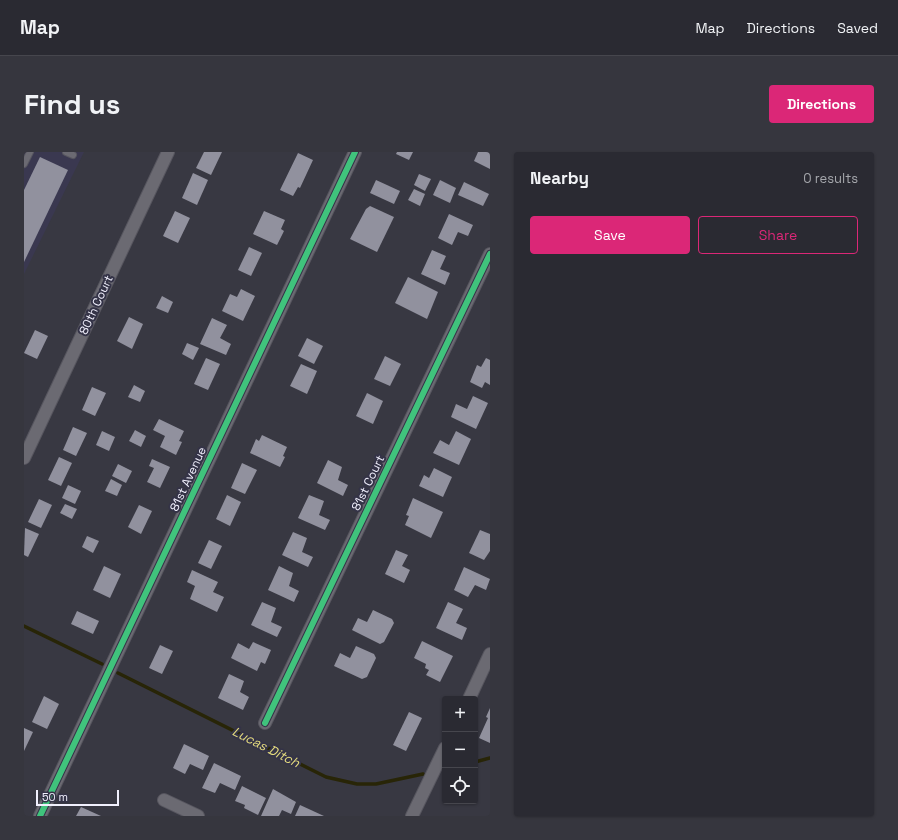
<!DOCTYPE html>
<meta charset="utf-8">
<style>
:root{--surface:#2a2a32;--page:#36363e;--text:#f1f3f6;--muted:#a5a7ac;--line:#46464d;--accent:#db2777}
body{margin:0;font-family:"Space Grotesk",sans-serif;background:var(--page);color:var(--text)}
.controls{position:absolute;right:12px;bottom:12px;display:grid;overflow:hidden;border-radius:4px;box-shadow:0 1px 3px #0004}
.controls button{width:36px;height:36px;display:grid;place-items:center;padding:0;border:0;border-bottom:1px solid var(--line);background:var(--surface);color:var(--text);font:20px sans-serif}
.scale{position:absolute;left:12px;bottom:10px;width:83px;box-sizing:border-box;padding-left:4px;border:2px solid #f1f0fd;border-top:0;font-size:11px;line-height:14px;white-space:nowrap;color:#f1f0fd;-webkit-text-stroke:3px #343347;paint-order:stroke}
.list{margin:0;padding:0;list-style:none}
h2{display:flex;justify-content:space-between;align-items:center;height:52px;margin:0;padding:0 16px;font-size:17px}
h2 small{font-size:13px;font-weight:400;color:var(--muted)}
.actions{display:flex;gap:8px;padding:12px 16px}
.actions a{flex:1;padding:9px 0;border:1px solid var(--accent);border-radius:4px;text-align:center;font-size:14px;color:var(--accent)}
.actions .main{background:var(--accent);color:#fff}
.icon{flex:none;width:22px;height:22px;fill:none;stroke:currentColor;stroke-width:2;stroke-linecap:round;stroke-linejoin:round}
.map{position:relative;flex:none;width:466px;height:664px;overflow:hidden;border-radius:4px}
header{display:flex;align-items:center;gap:24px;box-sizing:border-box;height:56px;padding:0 20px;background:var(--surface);border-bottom:1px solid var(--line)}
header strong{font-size:19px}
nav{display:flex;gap:22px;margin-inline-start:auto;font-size:14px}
.intro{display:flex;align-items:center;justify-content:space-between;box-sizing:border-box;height:96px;padding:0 24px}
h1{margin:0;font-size:28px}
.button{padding:10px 18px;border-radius:4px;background:var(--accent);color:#fff;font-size:14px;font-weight:700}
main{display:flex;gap:24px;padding:0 24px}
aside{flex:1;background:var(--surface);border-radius:4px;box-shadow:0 1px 3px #0004}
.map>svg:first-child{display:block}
</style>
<header>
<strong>Map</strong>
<nav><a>Map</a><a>Directions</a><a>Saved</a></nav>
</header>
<div class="intro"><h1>Find us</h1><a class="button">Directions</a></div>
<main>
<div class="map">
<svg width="466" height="664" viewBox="0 0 466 664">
<rect width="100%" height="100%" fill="#383842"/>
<polygon fill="#3a3850" points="0,0 60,0 0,122"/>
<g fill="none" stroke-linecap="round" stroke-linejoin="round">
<g stroke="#282507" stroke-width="3.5">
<polyline points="0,474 78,512"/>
<polyline points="94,521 302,625 333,632 352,632 399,622"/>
<polyline points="451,610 466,606"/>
<polyline points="420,618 421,618"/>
</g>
</g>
<g fill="#91919e">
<polygon points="180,0 198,0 187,23 172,16"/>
<polygon points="373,0 389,0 385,8 372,2"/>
<polygon points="454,0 466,0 466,17 450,9"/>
<polygon points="274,1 289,8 276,36 274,35 269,44 256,38"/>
<polygon points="16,5 44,18 0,110 0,38"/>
<polygon points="169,21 184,28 173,53 158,46"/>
<polygon points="395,22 407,27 401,39 390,33"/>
<polygon points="352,28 376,39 370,52 346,41"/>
<polygon points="416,28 432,36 426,51 409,43"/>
<polygon points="440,30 465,42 459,54 434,43"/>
<polygon points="390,37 401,42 396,54 384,48"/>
<polygon points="346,54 370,65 353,100 326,87 342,57"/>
<polygon points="151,59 166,66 154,91 139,84"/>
<polygon points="240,59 261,68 257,77 260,79 253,93 229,82"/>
<polygon points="425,62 449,73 444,84 434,80 428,93 414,86"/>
<polygon points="225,95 238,101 227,124 214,118"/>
<polygon points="408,98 422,104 416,117 426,121 421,133 397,122"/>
<polygon points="384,125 414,140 403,167 371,151"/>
<polygon points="217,137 231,144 219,169 198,159 206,142 213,145"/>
<polygon points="138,144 149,150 144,161 132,156"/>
<polygon points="105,165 119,172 108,197 93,189"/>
<polygon points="188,166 203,173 196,186 207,192 202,203 176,192"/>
<polygon points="11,178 24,184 13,207 0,201"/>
<polygon points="283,186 299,194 290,212 274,204"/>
<polygon points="163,191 175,196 169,208 158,202"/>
<polygon points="361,204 377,212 366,234 350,227"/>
<polygon points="182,206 196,212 184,238 170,232"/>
<polygon points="462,206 466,208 466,233 461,230 458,236 446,230 453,213 457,215"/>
<polygon points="277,212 293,219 283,242 266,234"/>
<polygon points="110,233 121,239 116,250 104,245"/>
<polygon points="68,235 82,241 71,264 58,258"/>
<polygon points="343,241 359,249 349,272 332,264"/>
<polygon points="449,244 464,251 452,277 427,265 432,252 443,257"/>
<polygon points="135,267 160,279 155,289 158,290 152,303 136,295 141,284 129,278"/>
<polygon points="49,275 63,281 52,304 39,298"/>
<polygon points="111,278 122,284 117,295 105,289"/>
<polygon points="78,279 91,285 85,299 72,293"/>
<polygon points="432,279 447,287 435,313 409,301 416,288 425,293"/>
<polygon points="238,283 263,295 259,304 261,305 256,315 226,301 232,287 235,289"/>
<polygon points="35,305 48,311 37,334 24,328"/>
<polygon points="128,307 146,315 136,336 123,330 130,316 125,314"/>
<polygon points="304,308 318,315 314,328 324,333 319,344 293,331"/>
<polygon points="218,311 233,318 221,342 207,336"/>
<polygon points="94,312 108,319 102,331 88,324"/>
<polygon points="410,316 428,325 419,345 395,334 400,323 405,326"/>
<polygon points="87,327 98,333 93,344 81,339"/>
<polygon points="44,333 57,339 51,352 38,346"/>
<polygon points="203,343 217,350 206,374 192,367"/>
<polygon points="285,343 300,349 295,363 306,368 301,378 274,366"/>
<polygon points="389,346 419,360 407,386 381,373 385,364 382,363"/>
<polygon points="15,347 28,353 17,376 4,370"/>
<polygon points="41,352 53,357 48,367 36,361"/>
<polygon points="115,353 128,359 117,382 104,375"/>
<polygon points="1,376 15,382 4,405 0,403"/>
<polygon points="456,378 466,382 466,399 460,408 445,401"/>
<polygon points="269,380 283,386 278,400 289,405 284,415 258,403"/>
<polygon points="63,384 75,389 69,401 58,395"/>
<polygon points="185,388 198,394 187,417 174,411"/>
<polygon points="372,398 384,403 378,414 386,418 380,431 361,422"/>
<polygon points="80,414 97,422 86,446 69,438"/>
<polygon points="255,414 269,421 265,434 275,439 270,450 244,438"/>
<polygon points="440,415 466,427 462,438 451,433 444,445 430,438"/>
<polygon points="168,418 194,430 189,440 200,445 193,460 166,447 171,434 163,430"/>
<polygon points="238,450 252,456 247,470 258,475 253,485 227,473"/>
<polygon points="424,450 439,457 432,471 443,476 438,488 412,476"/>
<polygon points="349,458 368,467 370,471 360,490 356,492 328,478 334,466 343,470"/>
<polygon points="53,459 75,469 69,482 47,472"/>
<polygon points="398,489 429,504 416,530 402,523 405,518 401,516 402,512 390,506"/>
<polygon points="229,490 247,498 241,512 237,510 233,519 207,506 214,491 225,497"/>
<polygon points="136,493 149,499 138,522 125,516"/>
<polygon points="332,494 350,502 352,506 343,525 338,527 310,514 316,501 326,506"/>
<polygon points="205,522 220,529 216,540 225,545 219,558 194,546"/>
<polygon points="20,544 35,552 23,577 8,570"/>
<polygon points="466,556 466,591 455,586 464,566 462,565"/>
<polygon points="385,560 398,566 382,599 369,593"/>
<polygon points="0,576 9,580 0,599"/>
<polygon points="160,592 185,604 179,618 166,612 161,622 149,616"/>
<polygon points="190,611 217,624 211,638 196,631 191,641 178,636"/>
<polygon points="218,634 242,646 234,663 220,656 221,653 211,649"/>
<polygon points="249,637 272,650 267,662 258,658 255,664 237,664"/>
<polygon points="276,653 300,664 271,664"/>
<polygon points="57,655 77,664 52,664"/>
</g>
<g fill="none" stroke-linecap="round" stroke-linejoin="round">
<g stroke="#57565f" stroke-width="8">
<g id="lane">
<polyline points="42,0 49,3"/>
<polyline points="0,12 6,0"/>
</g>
</g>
<g stroke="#57565f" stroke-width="14">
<g id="street">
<polyline points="0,306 144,0"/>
<polyline points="445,547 466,502"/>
<polyline points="241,571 466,102"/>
<polyline points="140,648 174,664"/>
<polyline points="16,664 331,0"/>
<polyline points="388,664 421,596"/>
</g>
</g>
<use href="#lane" stroke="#6b6a72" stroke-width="6"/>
<use href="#street" stroke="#6b6a72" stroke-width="12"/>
<g stroke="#343347" stroke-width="8">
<g id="cycleway">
<polyline points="241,571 466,102"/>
<polyline points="16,664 331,0"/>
</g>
</g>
<use href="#cycleway" stroke="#40c37c" stroke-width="6"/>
</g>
<g text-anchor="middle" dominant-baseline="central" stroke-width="4" stroke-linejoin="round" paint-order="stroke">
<g font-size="12" fill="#f1f0fd" stroke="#343347">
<text transform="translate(72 153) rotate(-65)">80th Court</text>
<text transform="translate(164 327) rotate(-65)">81st Avenue</text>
<text transform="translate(344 331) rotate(-64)">81st Court</text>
</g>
<g font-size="13" font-style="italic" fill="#e5dc7e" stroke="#343347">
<text transform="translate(242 595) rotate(27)">Lucas Ditch</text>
</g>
</g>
</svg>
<div class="controls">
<button>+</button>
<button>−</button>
<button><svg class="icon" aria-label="locate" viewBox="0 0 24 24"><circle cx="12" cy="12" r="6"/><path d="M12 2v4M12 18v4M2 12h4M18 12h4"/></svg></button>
</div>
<div class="scale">50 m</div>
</div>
<aside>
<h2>Nearby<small>0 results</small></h2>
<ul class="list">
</ul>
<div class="actions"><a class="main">Save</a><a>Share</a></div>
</aside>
</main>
